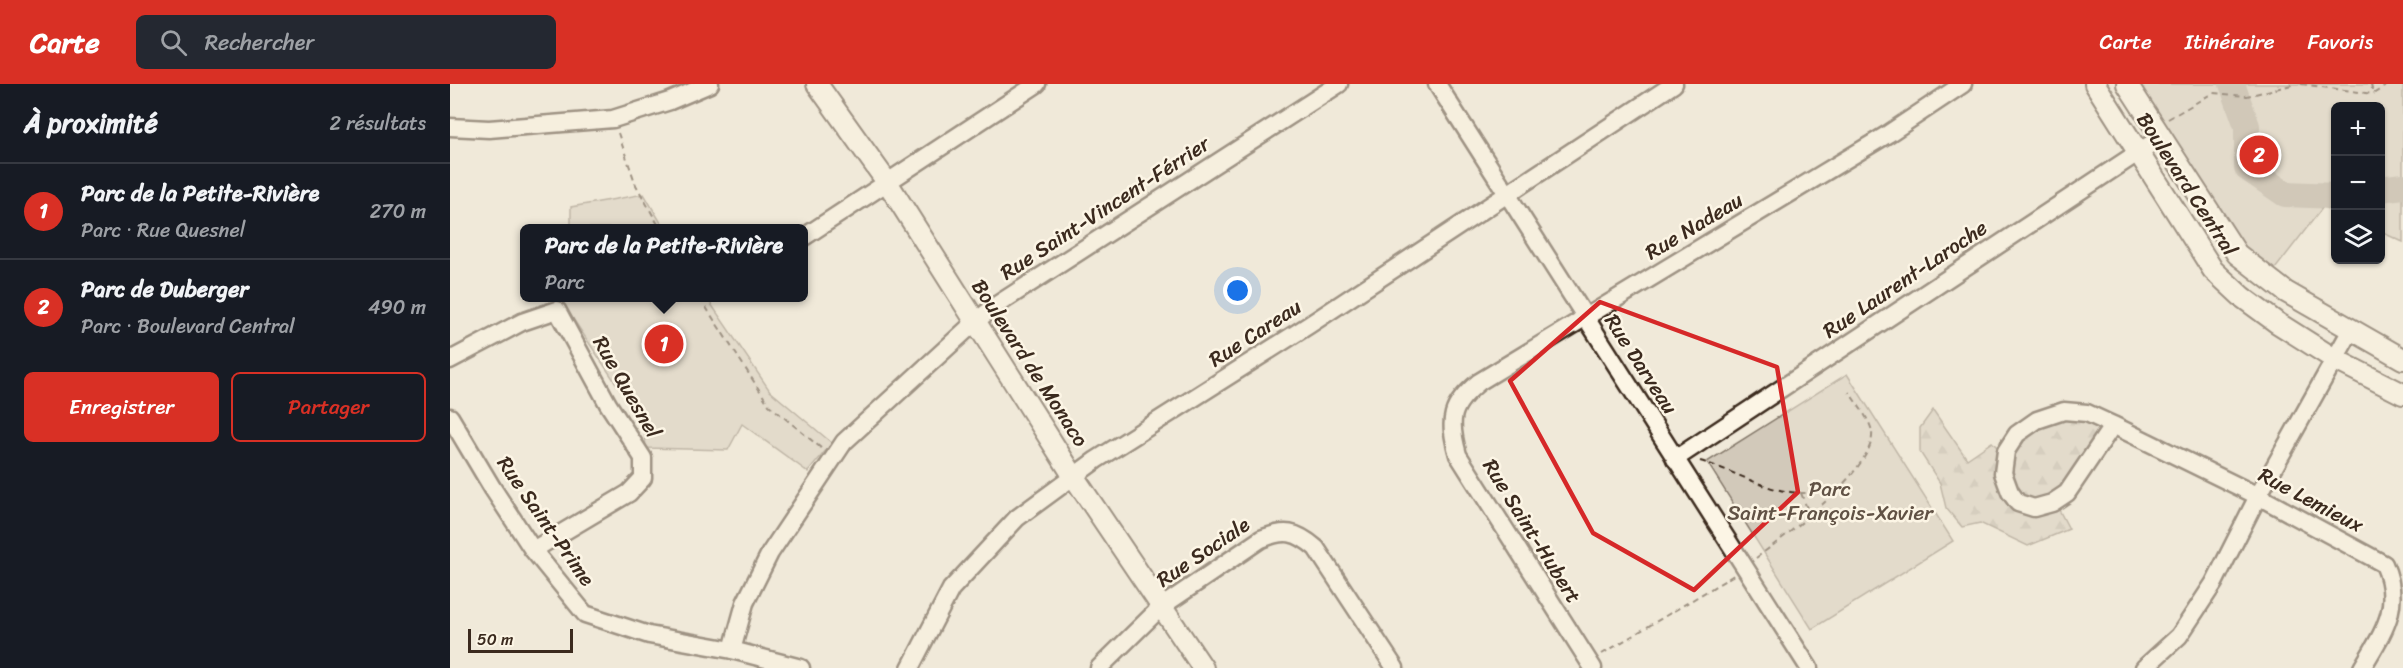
<!DOCTYPE html>
<html lang="fr">
<meta charset="utf-8">
<style>
:root{--surface:#171b24;--page:#242831;--text:#f1f3f6;--muted:#9ea1a6;--line:#363941;--accent:#d93025}
body{margin:0;font-family:Sriracha,sans-serif;background:var(--page);color:var(--text)}
.controls{position:absolute;right:18px;top:18px;display:grid;overflow:hidden;border-radius:9px;box-shadow:0 2px 4px #0004}
.controls button{width:54px;height:54px;display:grid;place-items:center;padding:0;border:0;border-bottom:2px solid var(--line);background:var(--surface);color:var(--text);font:30px sans-serif}
.scale{position:absolute;left:18px;bottom:15px;width:105px;box-sizing:border-box;padding-left:6px;border:3px solid #3b2a1e;border-top:0;font-size:16px;line-height:21px;white-space:nowrap;color:#3b2a1e;-webkit-text-stroke:4px #fcf5e5;paint-order:stroke}
.you{position:absolute;left:788px;top:207px;width:21px;height:21px;margin:-15px;border:4px solid #fff;border-radius:50%;background:#1a73e8;box-shadow:0 0 0 9px #1a73e833}
.badge{display:grid;place-items:center;width:39px;height:39px;border-radius:50%;background:var(--accent);color:#fff;font-size:20px;font-weight:700}
.pin{position:absolute;translate:-50% -50%;border:3px solid #fff;box-shadow:0 2px 6px #0006}
.popup{position:absolute;left:70px;top:140px;width:288px;height:78px;box-sizing:border-box;display:grid;place-content:center;border-radius:9px;background:var(--surface);filter:drop-shadow(0 2px 4px #0005);font-size:20px;white-space:nowrap;color:var(--muted)}
.popup b{font-size:22px;color:var(--text)}
.popup::after{content:'';position:absolute;left:50%;top:100%;margin-left:-12px;border:12px solid transparent;border-top-color:var(--surface)}
.list{margin:0;padding:0;list-style:none}
h2{display:flex;justify-content:space-between;align-items:center;height:78px;margin:0;padding:0 24px;font-size:26px}
h2 small{font-size:20px;font-weight:400;color:var(--muted)}
.list li{display:grid;grid-template-columns:39px 1fr auto;gap:18px;align-items:center;box-sizing:border-box;height:96px;padding:0 24px;border-top:2px solid var(--line)}
.list b{display:block;font-size:22px;white-space:nowrap}
.list p{margin:0;font-size:20px;white-space:nowrap;color:var(--muted)}
.list em{font-size:20px;font-style:normal;color:var(--muted)}
.actions{display:flex;gap:12px;padding:18px 24px}
.actions a{flex:1;padding:14px 0;border:2px solid var(--accent);border-radius:9px;text-align:center;font-size:21px;color:var(--accent)}
.actions .main{background:var(--accent);color:#fff}
.icon{flex:none;width:33px;height:33px;fill:none;stroke:currentColor;stroke-width:2;stroke-linecap:round;stroke-linejoin:round}
.map{position:relative;flex:none;width:1953px;height:584px;overflow:hidden}
header{display:flex;align-items:center;gap:36px;box-sizing:border-box;height:84px;padding:0 30px;background:var(--accent);color:#fff}
header strong{font-size:28px}
nav{display:flex;gap:33px;margin-inline-start:auto;font-size:21px}
.search{width:420px;height:54px;background:var(--page);display:flex;align-items:center;gap:15px;box-sizing:border-box;padding:0 21px;border-radius:9px;color:var(--muted);font-size:22px}
main{display:flex}
aside{flex:1;background:var(--surface)}
.map>svg:first-child{display:block}
</style>
<header>
<strong>Carte</strong>
<div class="search"><svg class="icon" aria-label="search" viewBox="0 0 24 24"><circle cx="10" cy="10" r="6"/><path d="M15 15l6 6"/></svg>Rechercher</div>
<nav><a>Carte</a><a>Itinéraire</a><a>Favoris</a></nav>
</header>
<main>
<aside>
<h2>À proximité<small>2 résultats</small></h2>
<ul class="list">
<li><span class="badge">1</span><div><b>Parc de la Petite-Rivière</b><p>Parc · Rue Quesnel</p></div><em>270 m</em></li>
<li><span class="badge">2</span><div><b>Parc de Duberger</b><p>Parc · Boulevard Central</p></div><em>490 m</em></li>
</ul>
<div class="actions"><a class="main">Enregistrer</a><a>Partager</a></div>
</aside>
<div class="map">
<svg width="1953" height="584" viewBox="0 0 1953 584">
<defs>
<pattern id="forest-firs" width="22" height="20" patternUnits="userSpaceOnUse" patternTransform="scale(1.5)"><rect width="22" height="20" fill="#d2c9ba"/><path d="M5 1l3.5 6h-7zM16 11l3.5 6h-7z" fill="#b5ad9f"/></pattern>
</defs>
<rect width="100%" height="100%" fill="#f0e9d9"/>
<filter id="ink" filterUnits="userSpaceOnUse"><feTurbulence type="fractalNoise" baseFrequency=".0167" numOctaves="2"/><feDisplacementMap in="SourceGraphic" scale="12" xChannelSelector="R" yChannelSelector="G"/><feConvolveMatrix kernelMatrix="1 2 1 2 8 2 1 2 1" color-interpolation-filters="sRGB"/></filter>
<g filter="url(#ink)">
<g fill="url(#forest-firs)" stroke="#867a6c" stroke-width="1.5">
<polygon points="1483,326 1517,375 1542,358 1551,367 1562,422 1607,422 1619,445 1578,462 1530,439 1512,443 1496,424 1490,399 1470,368 1470,344"/>
<path d="M1614,333L1634,335L1653,345C1640,363 1620,402 1601,411C1593,416 1583,416 1574,416L1565,405L1562,373L1570,358L1588,342Z"/>
</g>
<g fill="#d2c9ba" stroke="#867a6c" stroke-width="1.5">
<polygon points="1688,0 1953,0 1953,158 1931,148 1930,22 1886,22 1885,128 1873,123 1822,189 1798,168"/>
<polygon points="194,110 214,144 121,144 121,123"/>
<polygon points="109,214 257,214 320,307 382,359 358,388 292,340 278,366 196,364 194,341"/>
<polygon points="1397,290 1503,457 1362,545 1257,378"/>
</g>
<g fill="none" stroke-linecap="round" stroke-linejoin="round">
<g stroke="#aaa091" stroke-width="26">
<polyline points="1782,0 1797,42 1797,84 1835,110 1886,112"/>
<polyline points="1930,105 1953,102"/>
</g>
<g stroke="#3b2a1e" stroke-width="21">
<g id="minor">
<polyline points="987,0 1359,584"/>
<polyline points="0,43 39,45 163,35 220,17 260,0"/>
<polyline points="354,153 587,0"/>
<polyline points="0,276 72,238 107,226 158,320 193,374 193,394 179,409 83,466"/>
<polyline points="0,333 43,405 83,466 135,530 199,551 282,566 351,584"/>
<path d="M1663,341L1617,409L1602,419L1584,424L1568,419L1560,408L1553,389L1556,367L1567,350L1587,336L1614,327L1637,329L1663,341L1808,412L1934,480C1953,523 1933,548 1912,584"/>
<polyline points="1225,375 1710,54"/>
<polyline points="282,566 295,519 320,469 394,358 525,238 545,222 889,0"/>
<polyline points="460,584 501,505 567,434 646,376 859,241 1224,0"/>
<path d="M649,584L711,523L811,455C835,445 846,447 866,464L945,584"/>
<path d="M1143,584L1008,371C998,335 1000,322 1029,298L1438,50L1513,0"/>
<polyline points="1694,584 1729,552 1764,499 1808,412 1901,246"/>
</g>
</g>
<g stroke="#3b2a1e" stroke-width="24">
<g id="tertiary">
<polyline points="367,0 437,98 624,393 753,584"/>
<polyline points="1645,0 1763,186 1792,213 1826,238 1886,276 1953,310"/>
<polyline points="1677,0 1787,170 1836,208 1953,275"/>
</g>
</g>
<g stroke="#3b2a1e" stroke-width="2" stroke-dasharray="6 4.5" stroke-linecap="butt">
<polyline points="1851,0 1923,10 1939,0"/>
<polyline points="1921,0 1923,10"/>
<polyline points="1718,35 1763,9 1797,12 1846,0"/>
<polyline points="168,49 186,101 210,144"/>
<polyline points="250,214 319,321 371,364"/>
<polyline points="252,217 258,214"/>
<path d="M1250,377C1299,391 1334,422 1388,403"/>
<polyline points="1351,409 1360,432"/>
<path d="M1306,474C1334,453 1426,385 1422,348C1420,335 1406,319 1399,308"/>
<polyline points="1152,570 1284,491"/>
</g>
<use href="#minor" stroke="#fcf5e5" stroke-width="16"/>
<use href="#tertiary" stroke="#fcf5e5" stroke-width="20"/>
</g>
</g>
<path d="M0 0H1953V584H0ZM1150,218L1327,283L1348,408L1244,506L1143,449L1060,297Z" fill="#f0e9d9" fill-opacity=".55" fill-rule="evenodd"/>
<path fill="none" stroke="#d62828" stroke-width="4.5" stroke-linejoin="round" d="M1150,218L1327,283L1348,408L1244,506L1143,449L1060,297Z"/>
<g text-anchor="middle" dominant-baseline="central" stroke-width="5" stroke-linejoin="round" paint-order="stroke">
<g font-size="21" fill="#3b2a1e" stroke="#fcf5e5">
<text transform="translate(1737 100) rotate(57)">Boulevard Central</text>
<text transform="translate(655 124) rotate(-33)">Rue Saint-Vincent-Férrier</text>
<text transform="translate(1244 142) rotate(-31)">Rue Nadeau</text>
<text transform="translate(1455 195) rotate(-34)">Rue Laurent-Laroche</text>
<text transform="translate(805 249) rotate(-33)">Rue Careau</text>
<text transform="translate(580 279) rotate(57)">Boulevard de Monaco</text>
<text transform="translate(1191 280) rotate(57)">Rue Darveau</text>
<text transform="translate(177 303) rotate(60)">Rue Quesnel</text>
<text transform="translate(1861 416) rotate(28)">Rue Lemieux</text>
<text transform="translate(96 437) rotate(55)">Rue Saint-Prime</text>
<text transform="translate(1082 447) rotate(58)">Rue Saint-Hubert</text>
<text transform="translate(753 468) rotate(-34)">Rue Sociale</text>
</g>
<g font-size="21" fill="#615245" stroke="#fcf5e5">
<text x="1380" y="405">Parc<tspan x="1380" dy="24">Saint-François-Xavier</tspan></text>
</g>
</g>
</svg>
<div class="controls">
<button>+</button>
<button>−</button>
<button><svg class="icon" aria-label="layers" viewBox="0 0 24 24"><path d="M12 4l9 5-9 5-9-5zM3 14l9 5 9-5"/></svg></button>
</div>
<div class="scale">50 m</div>
<div class="you"></div>
<div class="pin badge" style="left:214px;top:260px">1</div>
<div class="popup"><b>Parc de la Petite-Rivière</b>Parc</div>
<div class="pin badge" style="left:1809px;top:71px">2</div>
</div>
</main>
